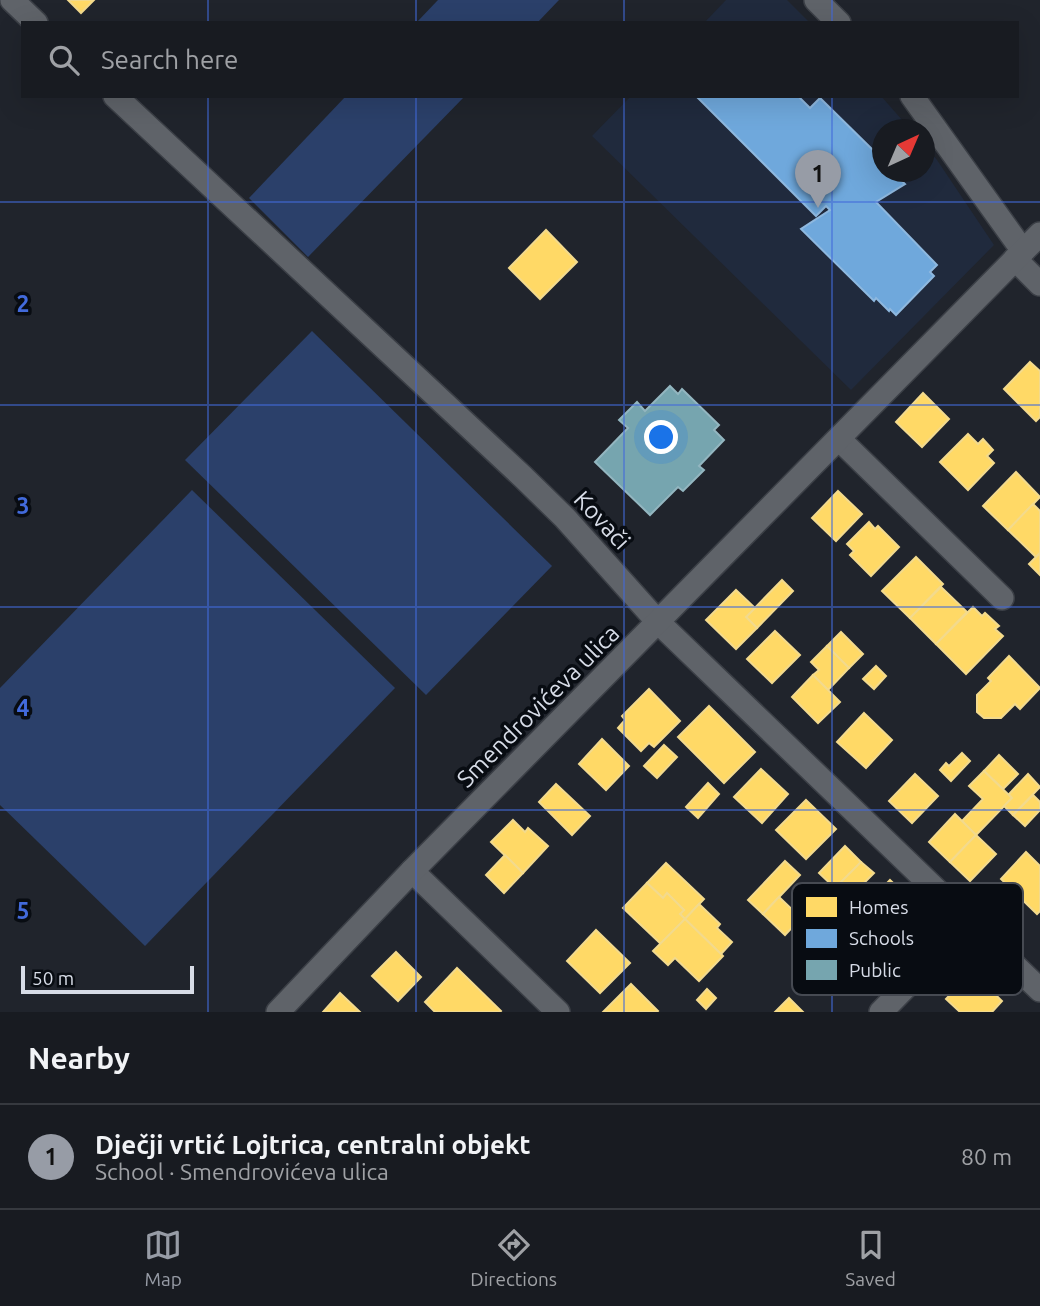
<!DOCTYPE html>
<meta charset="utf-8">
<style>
:root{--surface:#181b21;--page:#25282e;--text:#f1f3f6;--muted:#9fa1a5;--line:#36393f;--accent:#979ca6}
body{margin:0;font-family:Ubuntu,sans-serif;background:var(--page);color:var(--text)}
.compass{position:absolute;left:872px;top:119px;width:63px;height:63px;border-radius:50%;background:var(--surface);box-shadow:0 7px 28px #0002;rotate:44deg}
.scale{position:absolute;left:21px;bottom:18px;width:173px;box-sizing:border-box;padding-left:7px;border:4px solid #d7dce7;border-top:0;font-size:19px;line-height:24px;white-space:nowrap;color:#d7dce7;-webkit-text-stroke:5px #080c12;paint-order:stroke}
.you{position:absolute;left:662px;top:438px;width:24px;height:24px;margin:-18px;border:5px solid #fff;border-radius:50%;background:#1a73e8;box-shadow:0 0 0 10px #1a73e833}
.badge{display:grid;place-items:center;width:46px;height:46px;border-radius:50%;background:var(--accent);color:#111;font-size:23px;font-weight:700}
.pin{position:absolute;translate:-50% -58px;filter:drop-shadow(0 2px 4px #0008)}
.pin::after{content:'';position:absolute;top:37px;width:24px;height:21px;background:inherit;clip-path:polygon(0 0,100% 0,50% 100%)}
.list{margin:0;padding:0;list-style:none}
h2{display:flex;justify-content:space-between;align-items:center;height:91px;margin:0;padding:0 28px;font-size:30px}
h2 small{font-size:23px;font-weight:400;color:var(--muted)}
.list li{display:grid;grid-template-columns:46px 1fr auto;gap:21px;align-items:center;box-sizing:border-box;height:105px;padding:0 28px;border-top:2px solid var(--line)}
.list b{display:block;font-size:26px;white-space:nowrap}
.list p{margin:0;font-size:23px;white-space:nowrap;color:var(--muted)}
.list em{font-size:23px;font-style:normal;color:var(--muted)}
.icon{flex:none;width:38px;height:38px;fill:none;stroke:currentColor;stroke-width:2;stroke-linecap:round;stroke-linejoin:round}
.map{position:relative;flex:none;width:1040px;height:1012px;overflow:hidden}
.search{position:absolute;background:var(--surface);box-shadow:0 7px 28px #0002;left:21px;right:21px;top:21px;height:77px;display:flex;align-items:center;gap:18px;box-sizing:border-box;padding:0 24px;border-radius:0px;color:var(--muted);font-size:26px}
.sheet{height:196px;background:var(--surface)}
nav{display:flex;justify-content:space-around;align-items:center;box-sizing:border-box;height:98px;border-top:2px solid var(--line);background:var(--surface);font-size:19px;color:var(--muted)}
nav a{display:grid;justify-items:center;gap:4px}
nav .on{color:var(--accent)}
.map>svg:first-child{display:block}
</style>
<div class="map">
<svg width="1040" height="1012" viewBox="0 0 1040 1012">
<rect width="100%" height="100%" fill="#20242c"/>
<g fill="#202a3d">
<polygon points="726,0 787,0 810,23 704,23"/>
<polygon points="631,96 881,96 910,129 883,130 883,172 925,172 925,146 937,160 994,245 851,390 592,136"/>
</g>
<g fill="#2b406a">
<polygon points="438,0 559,0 537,23 416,23"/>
<polygon points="346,96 465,96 308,257 249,198"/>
<polygon points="312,331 552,566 426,695 185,460"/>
<polygon points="192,490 395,688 145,946 0,805 0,688"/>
</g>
<g fill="#ffd966" stroke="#f3da8d" stroke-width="2">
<polygon points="68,0 94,0 81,13"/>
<polygon points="546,230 577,262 540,299 509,268"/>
<polygon points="1030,362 1040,371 1040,417 1036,421 1004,389"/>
<polygon points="923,393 949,419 922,447 896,422"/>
<polygon points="968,434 978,444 983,439 993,450 987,456 994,463 968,490 940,462"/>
<polygon points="1016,472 1040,497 1008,530 983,506"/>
<polygon points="838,491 862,514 836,541 812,518"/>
<polygon points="1033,504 1040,511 1040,553 1036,557 1008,530"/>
<polygon points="869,522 875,529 878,526 899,547 871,576 850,555 854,551 847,544"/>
<polygon points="1040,553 1040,575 1029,564"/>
<polygon points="916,557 943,584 910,618 882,591"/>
<polygon points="782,580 793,591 757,628 746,617"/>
<polygon points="941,587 967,612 936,644 910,618"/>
<polygon points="736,590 755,608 746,617 757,628 736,649 706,620"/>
<polygon points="973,607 982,616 985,613 999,626 995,629 1003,636 966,674 936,644"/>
<polygon points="775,631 800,655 772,683 747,659"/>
<polygon points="841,632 863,654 849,668 827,646"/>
<polygon points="827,646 849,668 828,690 813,675 819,670 811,662"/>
<polygon points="1009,656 1040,688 1020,709 1015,704 1001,718 984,718 977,712 977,695 991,681 988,678"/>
<polygon points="876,666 886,676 874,689 863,679"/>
<polygon points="813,675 840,702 818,723 792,697"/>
<polygon points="649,689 680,721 654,747 649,743 641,751 618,728 625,720 622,716"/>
<polygon points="709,706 755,752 724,783 678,737"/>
<polygon points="864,713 892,740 866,768 837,742"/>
<polygon points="602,739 629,766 606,790 579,764"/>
<polygon points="664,745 677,757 657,778 644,766"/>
<polygon points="962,753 970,761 951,781 940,770 946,763 949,766"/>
<polygon points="999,755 1018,774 1003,789 984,771"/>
<polygon points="761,769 788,794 762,823 734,797"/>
<polygon points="984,771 1012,798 976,835 962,821 983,799 969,786"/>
<polygon points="915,774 938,796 912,823 889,801"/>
<polygon points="1028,774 1040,787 1013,815 1004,806 1012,798 1009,794"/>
<polygon points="708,783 719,794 698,818 686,807"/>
<polygon points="556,784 590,816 572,835 539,802"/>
<polygon points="1033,795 1040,802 1040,810 1025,826 1013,815"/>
<polygon points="806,800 836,829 806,859 776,830"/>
<polygon points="955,814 976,835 950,862 929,842"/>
<polygon points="513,820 525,832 528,828 548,846 523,873 491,842"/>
<polygon points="976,835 996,854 970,881 950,862"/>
<polygon points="845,846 861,862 835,888 819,873"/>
<polygon points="1026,852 1040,866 1040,911 1037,914 1001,879"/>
<polygon points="505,855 523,873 504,893 486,875"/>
<polygon points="785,861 800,875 763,914 748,900"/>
<polygon points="861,862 874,873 847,900 835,888"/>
<polygon points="666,863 704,899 685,919 680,914 684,910 667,893 663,898 647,883"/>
<polygon points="890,880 920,909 893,937 863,908"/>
<polygon points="647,883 663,898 667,893 684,910 680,914 685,919 661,944 623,908"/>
<polygon points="779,897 801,918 785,935 763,914"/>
<polygon points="699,904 720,924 717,928 732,942 721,954 685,919"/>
<polygon points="685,919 723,956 699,981 675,958 668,965 653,951"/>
<polygon points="596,930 630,963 600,993 567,961"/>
<polygon points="396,952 421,977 398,1001 372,976"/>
<polygon points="457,968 501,1011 500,1012 435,1012 425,1002"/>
<polygon points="972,972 1002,1001 992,1012 960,1012 946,999"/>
<polygon points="631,984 658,1011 657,1012 603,1012"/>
<polygon points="707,989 716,998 706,1009 697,1000"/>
<polygon points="340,993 360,1012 323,1012"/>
<polygon points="789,998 803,1012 775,1012"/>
</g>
<polygon fill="#6fa8dc" stroke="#8eb8df" stroke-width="2" points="696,96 798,96 810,108 820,98 877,154 883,148 883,172 892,172 905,184 876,202 937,265 930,272 934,276 896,315 890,309 889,311 876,298 874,301 801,229 830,210 826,206 816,216"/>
<polygon fill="#76a5af" stroke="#93b6c0" stroke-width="2" points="670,386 678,394 682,389 719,425 714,430 724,440 699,466 704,470 683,491 678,487 650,515 595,462 628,428 619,420 637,402 645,411"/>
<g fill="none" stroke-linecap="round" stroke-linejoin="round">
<g stroke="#3b3f46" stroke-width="26">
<g id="minor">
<polyline points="12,0 36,23"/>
<polyline points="816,0 839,23"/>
<polyline points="115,96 523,477 565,518 658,622 1040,990"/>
<polyline points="912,96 1023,251"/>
<polyline points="1015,259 1040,284"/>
<polyline points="839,439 1002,598"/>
<polyline points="412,871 558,1012"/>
<polyline points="278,1012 412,871 1040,234"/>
<polyline points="881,1012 970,921"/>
</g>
</g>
<use href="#minor" stroke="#5f6369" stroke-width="23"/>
</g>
<path fill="none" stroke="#426adb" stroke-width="2" stroke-opacity="0.55" d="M208,0V23M416,0V23M624,0V23M832,0V23M208,96V1012M416,96V1012M624,96V1012M832,96V1012M0,202H1040M0,405H1040M0,607H1040M0,810H1040"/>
<g text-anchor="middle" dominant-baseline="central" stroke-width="7" stroke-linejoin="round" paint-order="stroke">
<g font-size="24" fill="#d7dce7" stroke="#080c12">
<text transform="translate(602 520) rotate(47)">Kovači</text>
<text transform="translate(538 706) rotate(-45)">Smendrovićeva ulica</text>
</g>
</g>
<rect x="792" y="883" width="231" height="112" rx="10" fill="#080c12" stroke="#464a52" stroke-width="2"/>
<rect x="806" y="897" width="31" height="20" fill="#ffd966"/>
<rect x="806" y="929" width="31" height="19" fill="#6fa8dc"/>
<rect x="806" y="960" width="31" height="20" fill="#76a5af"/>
<g font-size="19" fill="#d7dce7">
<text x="849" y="914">Homes</text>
<text x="849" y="945">Schools</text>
<text x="849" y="977">Public</text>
</g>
<g font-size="23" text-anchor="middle" font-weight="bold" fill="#426adb" stroke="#080c12" stroke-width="7" stroke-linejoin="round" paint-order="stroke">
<text x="23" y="312">2</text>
<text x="23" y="514">3</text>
<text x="23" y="716">4</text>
<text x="23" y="919">5</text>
</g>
</svg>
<svg class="compass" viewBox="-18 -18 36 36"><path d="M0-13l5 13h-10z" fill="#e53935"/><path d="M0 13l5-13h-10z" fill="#9fa1a5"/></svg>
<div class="scale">50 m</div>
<div class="you"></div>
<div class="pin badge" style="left:818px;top:208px">1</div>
<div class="search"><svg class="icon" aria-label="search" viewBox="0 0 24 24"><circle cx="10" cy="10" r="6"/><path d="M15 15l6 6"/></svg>Search here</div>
</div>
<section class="sheet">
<h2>Nearby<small></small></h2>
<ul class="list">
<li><span class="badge">1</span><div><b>Dječji vrtić Lojtrica, centralni objekt</b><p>School · Smendrovićeva ulica</p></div><em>80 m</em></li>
</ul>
</section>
<nav>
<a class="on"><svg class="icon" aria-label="map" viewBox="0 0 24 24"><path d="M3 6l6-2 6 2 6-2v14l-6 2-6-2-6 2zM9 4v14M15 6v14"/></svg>Map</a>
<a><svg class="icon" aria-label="directions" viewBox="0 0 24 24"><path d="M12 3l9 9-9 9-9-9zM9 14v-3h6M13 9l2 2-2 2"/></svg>Directions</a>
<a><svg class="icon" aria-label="saved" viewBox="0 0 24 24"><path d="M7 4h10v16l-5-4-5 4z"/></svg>Saved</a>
</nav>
